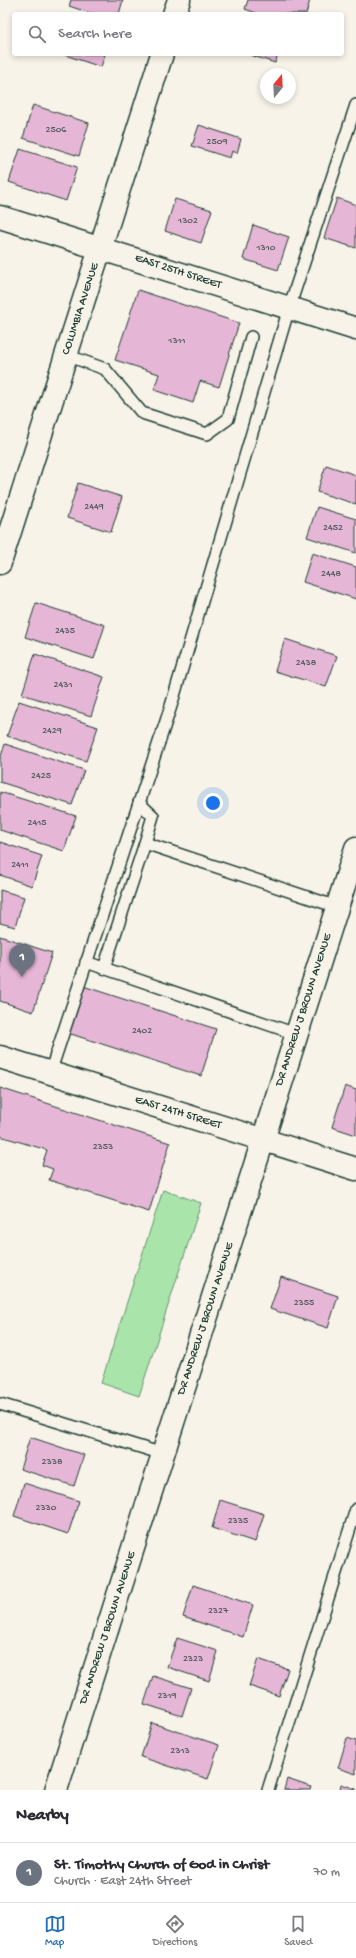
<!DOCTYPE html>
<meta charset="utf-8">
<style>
:root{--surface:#fff;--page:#f7f7f7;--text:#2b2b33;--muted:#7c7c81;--line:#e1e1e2;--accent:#1f6fb2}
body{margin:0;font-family:"Gochi Hand",sans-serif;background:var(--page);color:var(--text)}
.compass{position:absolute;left:260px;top:68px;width:36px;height:36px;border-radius:50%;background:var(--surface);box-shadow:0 2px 6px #0003;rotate:18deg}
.you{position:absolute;left:213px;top:803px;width:14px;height:14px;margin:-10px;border:3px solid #fff;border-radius:50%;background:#1a73e8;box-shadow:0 0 0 6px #1a73e833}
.badge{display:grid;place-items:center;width:26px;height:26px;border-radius:50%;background:var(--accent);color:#fff;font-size:13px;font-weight:700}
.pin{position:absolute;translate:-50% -33px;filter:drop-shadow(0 1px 2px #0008)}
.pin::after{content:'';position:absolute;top:21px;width:14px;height:12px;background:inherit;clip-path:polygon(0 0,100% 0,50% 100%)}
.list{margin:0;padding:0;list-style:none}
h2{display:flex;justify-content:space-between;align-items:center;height:52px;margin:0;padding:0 16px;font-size:17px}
h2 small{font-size:13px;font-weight:400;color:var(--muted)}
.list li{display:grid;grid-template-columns:26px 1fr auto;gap:12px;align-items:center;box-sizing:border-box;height:60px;padding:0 16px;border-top:1px solid var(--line)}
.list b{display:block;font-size:15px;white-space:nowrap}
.list p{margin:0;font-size:13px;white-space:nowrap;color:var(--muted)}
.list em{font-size:13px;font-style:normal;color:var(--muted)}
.icon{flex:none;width:22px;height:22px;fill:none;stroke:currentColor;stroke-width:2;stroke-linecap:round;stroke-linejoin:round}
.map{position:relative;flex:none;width:356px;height:1790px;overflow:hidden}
.search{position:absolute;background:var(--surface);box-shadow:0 2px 6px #0003;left:12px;right:12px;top:12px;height:44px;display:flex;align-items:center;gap:10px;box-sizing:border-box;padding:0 14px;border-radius:4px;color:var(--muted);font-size:15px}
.sheet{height:112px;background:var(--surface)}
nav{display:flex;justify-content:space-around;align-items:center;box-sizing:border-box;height:56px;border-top:1px solid var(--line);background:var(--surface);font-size:11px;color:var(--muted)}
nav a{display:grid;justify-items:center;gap:2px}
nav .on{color:var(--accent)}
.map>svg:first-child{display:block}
</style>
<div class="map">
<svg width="356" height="1790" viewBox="0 0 356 1790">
<rect width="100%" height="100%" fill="#f7f3e8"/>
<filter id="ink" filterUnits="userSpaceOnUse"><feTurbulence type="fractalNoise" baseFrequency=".025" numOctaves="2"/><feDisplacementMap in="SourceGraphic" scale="8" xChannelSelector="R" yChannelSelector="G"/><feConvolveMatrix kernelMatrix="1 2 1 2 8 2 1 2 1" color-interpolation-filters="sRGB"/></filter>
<g filter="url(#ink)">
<polygon fill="#a9e5ab" stroke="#649170" points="163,1190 201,1203 139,1396 101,1383"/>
<g fill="#e6b6d6" stroke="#1f3d34">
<polygon points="71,0 123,0 119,14 93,14 69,6"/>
<polygon points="248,0 310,0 306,14 259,14 245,9"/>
<polygon points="62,54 105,54 101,67"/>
<polygon points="247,54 278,54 275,63"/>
<polygon points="33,105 89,123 79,156 23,138"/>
<polygon points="199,125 241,139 237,153 232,151 230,158 192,146"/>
<polygon points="20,149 77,167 66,201 9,182"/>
<polygon points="337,198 356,205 356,248 324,238"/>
<polygon points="175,199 212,210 201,243 165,231"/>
<polygon points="253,225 289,237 278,270 243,259"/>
<polygon points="138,290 239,323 219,387 200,381 193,403 154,390 159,374 115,360"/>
<polygon points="326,465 356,475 356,504 317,492"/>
<polygon points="78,483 122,497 111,532 67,518"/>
<polygon points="317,507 356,519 356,553 307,537"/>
<polygon points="312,553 356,567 356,599 303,582"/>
<polygon points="36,603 105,625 94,659 25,637"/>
<polygon points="285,639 337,656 326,687 275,671"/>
<polygon points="35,654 104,677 91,716 22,694"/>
<polygon points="19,701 98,727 86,761 7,736"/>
<polygon points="5,744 84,770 72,805 0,782 0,759"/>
<polygon points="0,792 76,816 64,851 0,830"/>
<polygon points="0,842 42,856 32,886 0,875"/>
<polygon points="0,890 24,897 15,927 0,923"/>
<polygon points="0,936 52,953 33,1012 0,1001"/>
<polygon points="83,986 216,1029 201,1076 68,1033"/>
<polygon points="345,1086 356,1090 356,1135 332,1127"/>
<polygon points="0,1088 170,1143 149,1212 49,1180 53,1169 42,1165 47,1150 0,1136"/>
<polygon points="281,1277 338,1296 328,1328 270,1309"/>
<polygon points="30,1437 84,1455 74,1486 20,1469"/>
<polygon points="24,1483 79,1501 68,1534 14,1516"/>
<polygon points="220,1500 264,1514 255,1542 212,1528"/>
<polygon points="193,1585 253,1605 243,1637 183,1617"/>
<polygon points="177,1638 218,1651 209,1681 167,1667"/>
<polygon points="258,1659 288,1669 279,1696 249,1686"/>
<polygon points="153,1676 191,1688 182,1716 144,1704"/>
<polygon points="152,1723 219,1745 208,1779 141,1757"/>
<polygon points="347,1738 356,1741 356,1774 338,1768"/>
<polygon points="287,1779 311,1787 310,1790 284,1790"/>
<polygon points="341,1784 356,1789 356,1790 340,1790"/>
</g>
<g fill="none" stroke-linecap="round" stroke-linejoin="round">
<g stroke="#1f3d34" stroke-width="14">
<g id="lane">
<polyline points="66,355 105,369 142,413 207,434 228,419 251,337"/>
<polyline points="139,803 153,816 145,843"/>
<polyline points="86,962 296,1034"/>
<polyline points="104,968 145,843 337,907"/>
<polyline points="50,1073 171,706 289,308 356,105"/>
<polyline points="0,1404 163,1454"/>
<polyline points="268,1790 356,1509"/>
</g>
</g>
<g stroke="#1f3d34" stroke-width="25">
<g id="street">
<polyline points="174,14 179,0"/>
<polyline points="0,563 162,54"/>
<polyline points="0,1057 356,1169"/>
</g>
</g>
<g stroke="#1f3d34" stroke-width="25">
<g id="secondary">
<polyline points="0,217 356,329"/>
<polyline points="56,1790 356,848"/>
</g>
</g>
<use href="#lane" stroke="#f7f3e8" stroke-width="11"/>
<use href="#street" stroke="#f7f3e8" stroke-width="22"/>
<use href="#secondary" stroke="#f7f3e8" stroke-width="22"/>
</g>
</g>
<g text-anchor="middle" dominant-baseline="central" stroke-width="3" stroke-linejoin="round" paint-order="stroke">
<g font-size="10" fill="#515b5c">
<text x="56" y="130">2506</text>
<text x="217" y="142">2509</text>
<text x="188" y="221">1302</text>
<text x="266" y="248">1310</text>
<text x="177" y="341">1311</text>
<text x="94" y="507">2449</text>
<text x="333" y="528">2452</text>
<text x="331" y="574">2448</text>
<text x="65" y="631">2435</text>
<text x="306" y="663">2438</text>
<text x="63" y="685">2431</text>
<text x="52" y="731">2429</text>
<text x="41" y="776">2425</text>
<text x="37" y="823">2415</text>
<text x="20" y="865">2411</text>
<text x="142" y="1031">2402</text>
<text x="103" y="1147">2353</text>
<text x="304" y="1303">2355</text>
<text x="52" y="1462">2338</text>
<text x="46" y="1508">2330</text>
<text x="238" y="1521">2335</text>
<text x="218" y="1611">2327</text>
<text x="193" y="1659">2323</text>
<text x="167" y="1696">2319</text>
<text x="180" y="1751">2313</text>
</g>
<g font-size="12" fill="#1f3d34" stroke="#f7f3e8">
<text transform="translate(178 272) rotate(18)">EAST 25TH STREET</text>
<text transform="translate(81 309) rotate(-72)">COLUMBIA AVENUE</text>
<text transform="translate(304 1010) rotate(-72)">DR ANDREW J BROWN AVENUE</text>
<text transform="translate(178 1113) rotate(17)">EAST 24TH STREET</text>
<text transform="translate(206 1319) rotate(-72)">DR ANDREW J BROWN AVENUE</text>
<text transform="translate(108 1628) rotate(-72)">DR ANDREW J BROWN AVENUE</text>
</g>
</g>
</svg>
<svg class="compass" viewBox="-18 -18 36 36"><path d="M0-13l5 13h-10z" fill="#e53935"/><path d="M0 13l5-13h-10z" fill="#7c7c81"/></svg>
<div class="you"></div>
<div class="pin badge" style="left:22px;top:977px;background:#6b7280">1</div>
<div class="search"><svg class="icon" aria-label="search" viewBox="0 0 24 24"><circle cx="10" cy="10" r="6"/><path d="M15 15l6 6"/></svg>Search here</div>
</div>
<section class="sheet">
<h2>Nearby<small></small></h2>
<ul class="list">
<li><span class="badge" style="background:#6b7280">1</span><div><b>St. Timothy Church of God in Christ</b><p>Church · East 24th Street</p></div><em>70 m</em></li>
</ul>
</section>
<nav>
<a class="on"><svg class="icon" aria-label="map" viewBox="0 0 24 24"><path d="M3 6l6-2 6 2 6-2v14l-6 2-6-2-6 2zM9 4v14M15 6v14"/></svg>Map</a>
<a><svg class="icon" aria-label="directions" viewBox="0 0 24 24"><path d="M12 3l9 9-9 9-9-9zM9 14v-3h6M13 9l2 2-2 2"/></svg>Directions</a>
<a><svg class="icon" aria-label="saved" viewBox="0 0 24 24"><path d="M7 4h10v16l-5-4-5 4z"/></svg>Saved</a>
</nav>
